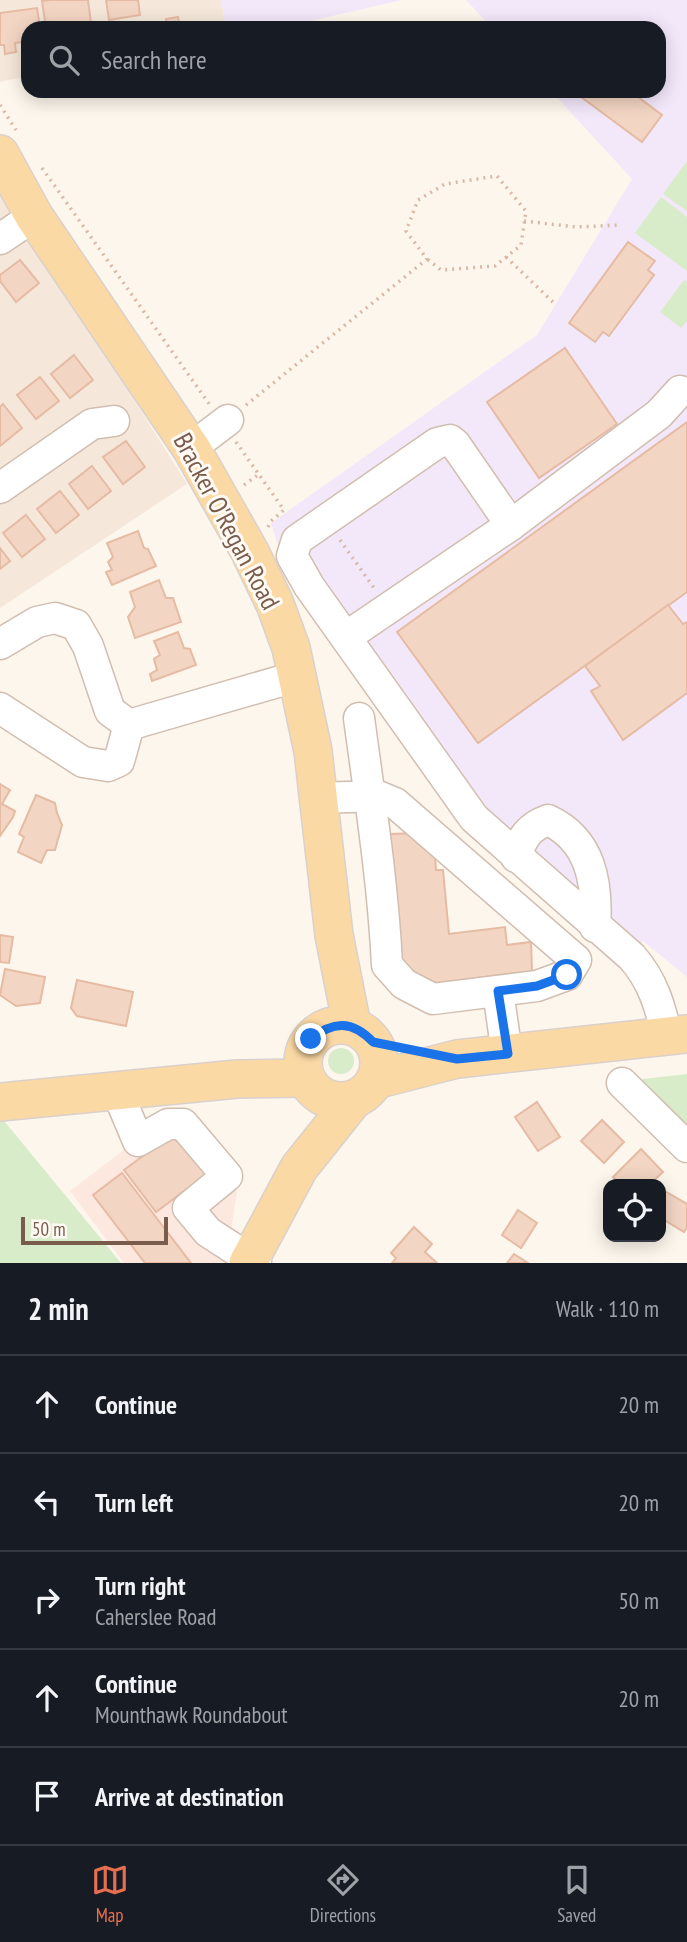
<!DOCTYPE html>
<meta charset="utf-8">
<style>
:root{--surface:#171b24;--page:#20242c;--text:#f1f3f6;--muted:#9ea1a6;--line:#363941;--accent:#e76f51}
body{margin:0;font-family:"PT Sans Narrow",sans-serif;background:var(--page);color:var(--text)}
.controls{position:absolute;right:21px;bottom:21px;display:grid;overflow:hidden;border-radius:14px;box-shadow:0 4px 18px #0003}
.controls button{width:63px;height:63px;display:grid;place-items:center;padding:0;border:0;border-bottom:2px solid var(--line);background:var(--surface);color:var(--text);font:35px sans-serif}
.scale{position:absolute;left:21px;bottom:18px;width:147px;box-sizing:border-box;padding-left:7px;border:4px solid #7a5c4d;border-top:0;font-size:19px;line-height:24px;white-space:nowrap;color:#7a5c4d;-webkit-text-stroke:5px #fffaf3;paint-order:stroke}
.stop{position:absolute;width:21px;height:21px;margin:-16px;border:5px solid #1a73e8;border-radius:50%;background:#fff}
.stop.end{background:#1a73e8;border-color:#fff;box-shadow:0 2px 7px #0008}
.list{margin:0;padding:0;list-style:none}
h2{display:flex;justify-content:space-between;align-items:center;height:91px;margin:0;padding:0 28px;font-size:30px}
h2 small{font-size:23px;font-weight:400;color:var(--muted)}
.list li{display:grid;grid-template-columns:46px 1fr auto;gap:21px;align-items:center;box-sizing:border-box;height:98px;padding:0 28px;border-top:2px solid var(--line)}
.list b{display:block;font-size:26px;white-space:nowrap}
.list p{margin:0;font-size:23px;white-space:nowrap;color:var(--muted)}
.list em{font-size:23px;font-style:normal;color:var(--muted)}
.icon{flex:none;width:38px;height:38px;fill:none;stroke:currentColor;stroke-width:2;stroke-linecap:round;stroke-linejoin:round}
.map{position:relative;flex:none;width:687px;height:1263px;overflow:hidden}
.search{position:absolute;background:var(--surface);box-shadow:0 4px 18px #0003;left:21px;right:21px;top:21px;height:77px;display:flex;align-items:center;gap:18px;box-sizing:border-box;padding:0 24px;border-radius:21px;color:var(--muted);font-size:26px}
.sheet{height:581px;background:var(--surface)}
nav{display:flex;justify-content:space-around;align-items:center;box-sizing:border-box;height:98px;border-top:2px solid var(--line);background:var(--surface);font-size:19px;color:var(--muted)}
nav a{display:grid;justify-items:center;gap:4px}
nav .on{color:var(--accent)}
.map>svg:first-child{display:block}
</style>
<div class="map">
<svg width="687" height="1263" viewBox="0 0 687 1263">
<rect width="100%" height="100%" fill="#fdf6ec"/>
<g fill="#f5e8da">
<polygon points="0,0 221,0 226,28 28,28 28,76 0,82"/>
<polygon points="0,187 187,484 0,608"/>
</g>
<polygon fill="#fde8e0" points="175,1111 237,1192 226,1263 124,1263 70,1191"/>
<g fill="#f3e8fa">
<polygon points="221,0 402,0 280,28 226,28"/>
<polygon points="466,0 687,0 687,977 643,941 623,972 456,822 288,579 271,523 537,335 632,179 551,91 659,91 659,28 492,28"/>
</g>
<g fill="#d8ecc9">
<polygon points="687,161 687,211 663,194"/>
<polygon points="661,197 687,217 687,271 635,233"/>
<polygon points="684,280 687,282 687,321 681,328 660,312"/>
<circle cx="341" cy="1061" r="13"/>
<polygon points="687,1074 687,1132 634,1080"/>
<polygon points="0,1116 121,1263 0,1263"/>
</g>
<g fill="#f3d5c3" stroke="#e6bba3" stroke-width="2">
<polygon points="51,0 88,0 91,23 46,28 42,1"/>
<polygon points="106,0 138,0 140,15 109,20"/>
<polygon points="37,8 40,28 28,28 28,41 15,43 16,52 5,54 4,45 0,45 0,13"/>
<polygon points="178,17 180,28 167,28 166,19"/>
<polygon points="573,91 630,91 662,115 642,142"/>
<polygon points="628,242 655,261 648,270 654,275 609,336 603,332 595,342 569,323"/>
<polygon points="20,260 39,283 16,302 0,281 0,275"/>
<polygon points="565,348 617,424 539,478 487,402"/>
<polygon points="74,355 93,380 70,398 51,374"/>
<polygon points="40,377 59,401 36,419 17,395"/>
<polygon points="3,404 22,428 0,446 0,407"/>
<polygon points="687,422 687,592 478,743 397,632"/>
<polygon points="126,441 145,467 123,484 103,457"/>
<polygon points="92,466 111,491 88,509 69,484"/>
<polygon points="60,491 79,515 56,533 37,509"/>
<polygon points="26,515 45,539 22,557 3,533"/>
<polygon points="138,531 144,548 148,549 156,566 112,585 106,572 112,570 108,562 113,557 107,543"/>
<polygon points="0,548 10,561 0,569"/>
<polygon points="159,580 166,598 173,598 181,622 135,638 128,617 135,607 130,592"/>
<polygon points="668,605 683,624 687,622 687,693 623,740 591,691 600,686 585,666"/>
<polygon points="178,632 184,648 190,649 196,665 152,681 150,674 157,670 154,659 160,655 154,641"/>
<polygon points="0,784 10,790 2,804 15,811 13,817 0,836"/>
<polygon points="36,795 55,803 57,813 62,825 55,850 47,850 41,863 18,852 24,837 19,834"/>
<polygon points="425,833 434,844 436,870 443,870 449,934 505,927 507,945 531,942 532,971 427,984 402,964 390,834"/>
<polygon points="0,935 13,937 9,963 0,962"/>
<polygon points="5,969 45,977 40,1003 16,1006 0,995"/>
<polygon points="77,980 133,992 126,1026 77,1016 71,1008"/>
<polygon points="537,1102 560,1137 538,1151 515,1117"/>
<polygon points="602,1120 624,1142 604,1163 581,1141"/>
<polygon points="177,1131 208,1173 156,1212 124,1170"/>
<polygon points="641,1149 663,1172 650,1184 619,1184 613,1177"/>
<polygon points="122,1173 191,1263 145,1263 93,1195"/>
<polygon points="663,1190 687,1204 687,1227 684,1232 661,1218 661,1194"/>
<polygon points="518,1210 537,1223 521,1248 502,1235"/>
<polygon points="414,1227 432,1244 425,1252 437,1263 392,1263 396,1258 391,1253"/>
<polygon points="514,1254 528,1263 507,1263"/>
</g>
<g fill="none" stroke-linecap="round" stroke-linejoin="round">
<g stroke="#d1beb0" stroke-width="33">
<g id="minor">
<polyline points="0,239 34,216"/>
<polyline points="191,448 228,420"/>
<polyline points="0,488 92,424 114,421"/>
<polyline points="511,525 659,414 680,391"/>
<path d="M346,637L511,525L455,444L450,440L437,443L297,540L292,556L309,586L474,818L632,957C653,981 660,1006 667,1036"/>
<polyline points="0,644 37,622 55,618 76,625 88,646 110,711 129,725"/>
<polyline points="0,708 83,762 108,766 119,761 129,725"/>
<polyline points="129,725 298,676"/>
<path d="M318,798L378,796L395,803L576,960L567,975L537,986L433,999L404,984L387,965C383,882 370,800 359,718"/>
<path d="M516,857C522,837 529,827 548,820C591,840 598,883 595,927"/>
<polyline points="498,991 507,1054"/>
<polyline points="622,1083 687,1147"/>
<polyline points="117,1091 138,1141 168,1124 183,1124 227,1176 188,1208 208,1232 256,1263"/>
</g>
</g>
<g stroke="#dad1cd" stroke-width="40">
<g id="major">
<polyline points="0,154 34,216 191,448 250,552 275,604 291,648 313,751 334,935 352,1026"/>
<circle cx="341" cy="1063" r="38"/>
<polyline points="375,1080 457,1059 687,1034"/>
<polyline points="0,1102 237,1079 305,1078"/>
<polyline points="248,1263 299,1168 354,1099"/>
</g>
</g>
<g stroke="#d9b8a5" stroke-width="3.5" stroke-dasharray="2 5" stroke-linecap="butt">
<polyline points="0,105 16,130"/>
<polyline points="42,168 210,405"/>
<polyline points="524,221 576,227 621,225"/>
<polyline points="506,257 556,305"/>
<polyline points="246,405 427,259 406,231 418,200 445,184 497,176 526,211 521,245 495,266 441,270 427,259"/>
<polyline points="236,442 284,510 271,521 267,529"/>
<polyline points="244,485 259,474"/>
<polyline points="340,540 374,588"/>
</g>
<use href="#minor" stroke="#fff" stroke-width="30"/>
<use href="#major" stroke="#fbd9a5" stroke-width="37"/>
</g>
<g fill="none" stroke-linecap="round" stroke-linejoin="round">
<path stroke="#1a73e8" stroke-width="9" d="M311,1039C333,1021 352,1020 373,1042L457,1059L508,1054L498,991L537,986L567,975"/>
</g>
<g text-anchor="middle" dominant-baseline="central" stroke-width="6" stroke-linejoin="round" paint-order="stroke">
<g font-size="26" fill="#7a5c4d" stroke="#fffaf3">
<text transform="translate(227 521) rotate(62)">Bracker O'Regan Road</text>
</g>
</g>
</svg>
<div class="controls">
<button><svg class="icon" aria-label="locate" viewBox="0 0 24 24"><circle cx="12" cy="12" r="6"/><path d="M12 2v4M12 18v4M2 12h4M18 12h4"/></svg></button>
</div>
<div class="scale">50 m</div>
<div class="stop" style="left:567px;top:975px"></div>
<div class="stop end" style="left:311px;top:1039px"></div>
<div class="search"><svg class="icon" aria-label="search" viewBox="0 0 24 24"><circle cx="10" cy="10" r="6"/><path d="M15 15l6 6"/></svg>Search here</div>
</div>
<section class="sheet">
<h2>2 min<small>Walk · 110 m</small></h2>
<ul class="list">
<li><svg class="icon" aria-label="ahead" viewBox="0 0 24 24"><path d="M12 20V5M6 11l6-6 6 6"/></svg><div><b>Continue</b></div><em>20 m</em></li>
<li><svg class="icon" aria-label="left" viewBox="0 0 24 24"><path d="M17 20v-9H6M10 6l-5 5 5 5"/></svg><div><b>Turn left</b></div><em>20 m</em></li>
<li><svg class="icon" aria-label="right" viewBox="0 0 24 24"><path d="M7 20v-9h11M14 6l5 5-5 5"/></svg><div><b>Turn right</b><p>Caherslee Road</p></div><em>50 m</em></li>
<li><svg class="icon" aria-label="ahead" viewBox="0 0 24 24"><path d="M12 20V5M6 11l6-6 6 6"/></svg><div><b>Continue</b><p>Mounthawk Roundabout</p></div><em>20 m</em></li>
<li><svg class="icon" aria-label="arrive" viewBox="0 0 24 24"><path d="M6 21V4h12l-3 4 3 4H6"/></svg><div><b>Arrive at destination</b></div></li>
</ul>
</section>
<nav>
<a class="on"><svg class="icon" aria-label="map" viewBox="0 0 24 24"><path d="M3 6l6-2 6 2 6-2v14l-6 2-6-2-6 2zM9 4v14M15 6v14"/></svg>Map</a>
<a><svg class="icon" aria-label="directions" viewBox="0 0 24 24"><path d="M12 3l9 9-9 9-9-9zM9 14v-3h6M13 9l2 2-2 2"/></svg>Directions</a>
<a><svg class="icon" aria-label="saved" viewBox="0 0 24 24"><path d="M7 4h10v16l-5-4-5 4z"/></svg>Saved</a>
</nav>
